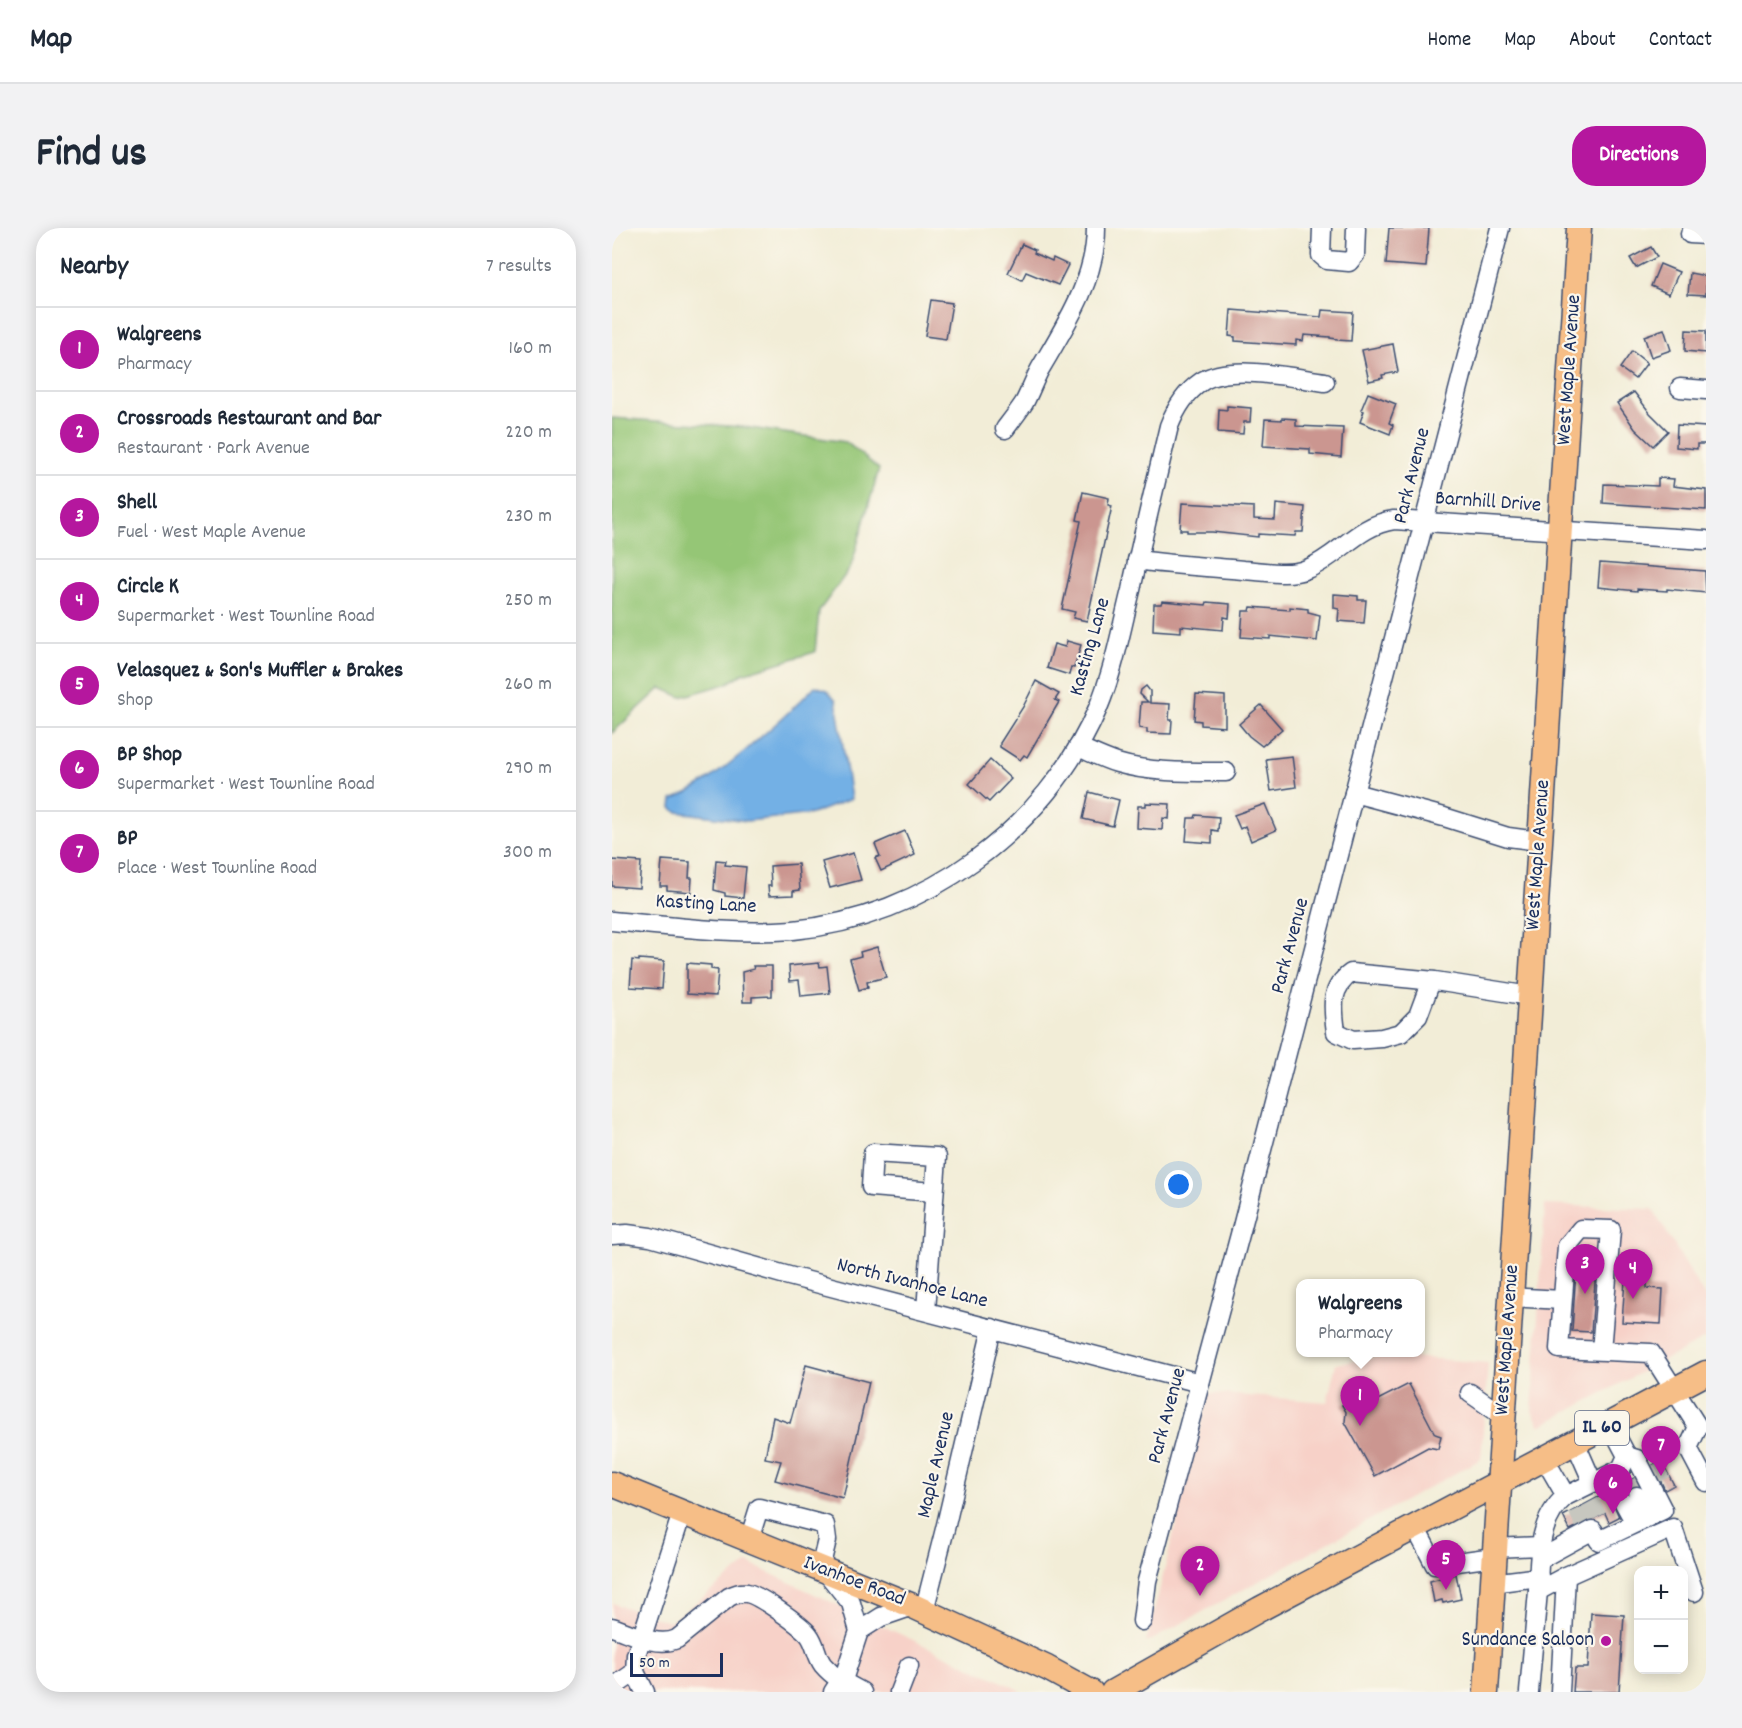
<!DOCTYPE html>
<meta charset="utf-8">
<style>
:root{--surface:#fff;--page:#f2f2f3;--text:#1f2937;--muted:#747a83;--line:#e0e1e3;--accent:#b5179e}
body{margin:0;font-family:Dekko,sans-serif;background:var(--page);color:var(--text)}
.controls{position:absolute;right:18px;bottom:18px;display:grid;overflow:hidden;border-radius:12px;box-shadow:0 3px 15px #0003}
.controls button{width:54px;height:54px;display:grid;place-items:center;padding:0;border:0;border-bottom:2px solid var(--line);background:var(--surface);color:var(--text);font:30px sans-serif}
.scale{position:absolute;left:18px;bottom:15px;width:93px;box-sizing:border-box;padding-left:6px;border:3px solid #1b2f5e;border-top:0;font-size:16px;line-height:21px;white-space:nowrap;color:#1b2f5e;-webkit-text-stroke:4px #fbf7ec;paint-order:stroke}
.you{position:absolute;left:567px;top:957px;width:21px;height:21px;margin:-15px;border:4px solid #fff;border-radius:50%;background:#1a73e8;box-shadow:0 0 0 9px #1a73e833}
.badge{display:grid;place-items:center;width:39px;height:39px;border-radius:50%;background:var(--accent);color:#fff;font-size:20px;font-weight:700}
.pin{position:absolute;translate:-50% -50px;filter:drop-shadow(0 2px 3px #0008)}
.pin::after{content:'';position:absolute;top:32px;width:21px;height:18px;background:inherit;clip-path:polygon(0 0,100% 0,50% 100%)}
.popup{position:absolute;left:684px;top:1051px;width:129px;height:78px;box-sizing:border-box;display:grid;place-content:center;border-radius:12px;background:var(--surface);filter:drop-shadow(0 2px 4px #0005);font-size:20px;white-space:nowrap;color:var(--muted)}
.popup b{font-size:22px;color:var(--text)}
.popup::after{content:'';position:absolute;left:50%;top:100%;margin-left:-12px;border:12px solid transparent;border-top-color:var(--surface)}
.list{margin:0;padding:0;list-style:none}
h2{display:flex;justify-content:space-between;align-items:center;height:78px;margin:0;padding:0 24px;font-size:26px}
h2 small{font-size:20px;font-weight:400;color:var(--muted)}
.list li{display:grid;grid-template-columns:39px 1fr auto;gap:18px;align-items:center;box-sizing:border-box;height:84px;padding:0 24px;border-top:2px solid var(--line)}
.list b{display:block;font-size:22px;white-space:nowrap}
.list p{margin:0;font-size:20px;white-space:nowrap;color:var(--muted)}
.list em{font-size:20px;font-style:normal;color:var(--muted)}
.map{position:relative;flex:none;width:1094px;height:1464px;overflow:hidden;border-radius:24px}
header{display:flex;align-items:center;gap:36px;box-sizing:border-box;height:84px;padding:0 30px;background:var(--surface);border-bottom:2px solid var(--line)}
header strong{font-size:28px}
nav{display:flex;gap:33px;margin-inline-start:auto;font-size:21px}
.intro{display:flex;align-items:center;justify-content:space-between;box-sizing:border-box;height:144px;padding:0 36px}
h1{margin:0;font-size:42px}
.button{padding:15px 27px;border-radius:24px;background:var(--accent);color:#fff;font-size:21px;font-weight:700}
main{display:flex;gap:36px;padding:0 36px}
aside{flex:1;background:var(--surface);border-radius:24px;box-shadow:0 3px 15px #0003}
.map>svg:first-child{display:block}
</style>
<header>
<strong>Map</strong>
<nav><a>Home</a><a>Map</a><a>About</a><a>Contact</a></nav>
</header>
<div class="intro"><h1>Find us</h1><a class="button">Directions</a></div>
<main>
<aside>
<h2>Nearby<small>7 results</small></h2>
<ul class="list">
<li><span class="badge">1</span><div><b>Walgreens</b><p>Pharmacy</p></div><em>160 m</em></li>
<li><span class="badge">2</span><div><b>Crossroads Restaurant and Bar</b><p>Restaurant · Park Avenue</p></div><em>220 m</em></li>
<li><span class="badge">3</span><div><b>Shell</b><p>Fuel · West Maple Avenue</p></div><em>230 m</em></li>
<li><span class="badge">4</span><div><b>Circle K</b><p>Supermarket · West Townline Road</p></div><em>250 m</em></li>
<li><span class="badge">5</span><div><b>Velasquez &amp; Son's Muffler &amp; Brakes</b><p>Shop</p></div><em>260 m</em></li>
<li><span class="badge">6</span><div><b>BP Shop</b><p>Supermarket · West Townline Road</p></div><em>290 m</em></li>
<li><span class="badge">7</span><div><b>BP</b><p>Place · West Townline Road</p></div><em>300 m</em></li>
</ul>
</aside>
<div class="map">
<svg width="1094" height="1464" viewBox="0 0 1094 1464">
<rect width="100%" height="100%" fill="#fbf7ec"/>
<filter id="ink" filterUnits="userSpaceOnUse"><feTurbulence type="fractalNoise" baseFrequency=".0167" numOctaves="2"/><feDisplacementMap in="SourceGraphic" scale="12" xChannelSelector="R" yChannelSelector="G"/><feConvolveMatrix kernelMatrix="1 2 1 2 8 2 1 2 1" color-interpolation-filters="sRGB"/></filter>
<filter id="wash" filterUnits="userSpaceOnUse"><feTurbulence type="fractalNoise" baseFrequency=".008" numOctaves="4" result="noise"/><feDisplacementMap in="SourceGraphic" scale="24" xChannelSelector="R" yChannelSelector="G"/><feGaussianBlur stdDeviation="1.35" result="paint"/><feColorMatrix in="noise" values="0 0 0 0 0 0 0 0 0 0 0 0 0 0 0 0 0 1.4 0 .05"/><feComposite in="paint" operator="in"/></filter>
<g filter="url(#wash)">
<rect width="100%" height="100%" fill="#f2edd7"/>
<g fill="#f7d1c8">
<polygon points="933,977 1041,981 1094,1071 1094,1110 928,1198 920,1183"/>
<polygon points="774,1127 876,1135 869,1231 534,1415 597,1165 715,1174 724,1136"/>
<polygon points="136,1335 408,1462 409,1464 0,1464 0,1375 58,1394"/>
</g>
<polygon fill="#95c676" stroke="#587a6a" stroke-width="1.5" points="0,190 132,199 234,214 267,241 239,339 207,383 203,424 130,446 114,456 69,469 49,460 0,505"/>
<path fill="#73b0e5" stroke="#4770a2" stroke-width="1.5" d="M203,458L215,462L224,472L239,571L200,586L135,593L65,584L59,580L60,572C88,561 111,541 134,522C158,501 182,481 203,458Z"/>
<g id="blocks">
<g fill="#cb9690">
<polygon points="777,0 817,0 814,39 774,36"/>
<polygon points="410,16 423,22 422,25 440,33 441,30 456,37 446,57 414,44 410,52 396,45"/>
<polygon points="1039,19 1045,29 1024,40 1018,30"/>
<polygon points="1048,36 1067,44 1057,66 1039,58"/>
<polygon points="1078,45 1094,48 1094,67 1076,66"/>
<polygon points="319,72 340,75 334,111 313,108"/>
<polygon points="619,82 709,89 710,82 741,84 739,113 725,112 725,111 718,110 718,109 692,107 691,113 684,112 684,117 623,113 623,109 617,108"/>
<polygon points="1052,101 1059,122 1039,129 1032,108"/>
<polygon points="1074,102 1094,103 1094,125 1073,123"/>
<polygon points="781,116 786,144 770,147 771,150 757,153 750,122"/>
<polygon points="1020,123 1035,135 1023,151 1008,140"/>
<polygon points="1022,164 1038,185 1056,203 1041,218 1023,201 1005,175"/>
<polygon points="756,165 784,176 777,195 781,197 778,206 748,194 752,183 749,182"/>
<polygon points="615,178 639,180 638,194 632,194 631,206 606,204 607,181 615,182"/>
<polygon points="670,190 684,191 684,198 731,200 729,229 698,226 698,221 651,218 653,191 670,192"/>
<polygon points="1065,197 1094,199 1094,216 1085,216 1085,221 1064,219"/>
<polygon points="1046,250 1062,251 1061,258 1094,262 1094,282 991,275 992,256 1046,258"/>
<polygon points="471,264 497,270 496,277 500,278 475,393 461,390 463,384 450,381 469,293 465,292"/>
<polygon points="570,275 642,279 642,291 663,292 664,276 693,279 691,304 684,304 683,308 646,306 646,309 600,304 575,304 575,302 568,302"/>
<polygon points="988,335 1093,343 1094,365 1055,361 1055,363 1025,361 1025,363 986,359"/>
<polygon points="722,366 746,368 746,372 754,372 752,395 726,393 727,381 722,380"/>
<polygon points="550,373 594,377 595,374 618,376 617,390 612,389 611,402 569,398 569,404 541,402 542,376 549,376"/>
<polygon points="639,379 678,382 678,379 696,381 696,384 708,387 705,413 658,408 658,411 629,409 631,383 638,383"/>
<polygon points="455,413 469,417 462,440 459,439 457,447 435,440 442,416 453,419"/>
<polygon points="424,453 447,466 443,472 447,474 415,529 412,527 408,532 388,519 388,515 411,479"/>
<polygon points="534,458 538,463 538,475 558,476 557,492 560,492 559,506 535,505 535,501 527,500 529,474 536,474 528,466 529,462"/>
<polygon points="584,466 613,468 613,499 589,497 589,493 582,492"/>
<polygon points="649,477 670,501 650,518 637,508 627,496"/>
<polygon points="680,528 684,559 659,563 654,531"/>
<polygon points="378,532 399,551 377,574 357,556"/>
<polygon points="477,564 507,572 501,598 471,591"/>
<polygon points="534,575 558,576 557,591 551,590 550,602 525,600 526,578 534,578"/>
<polygon points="653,576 664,602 639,613 633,598 628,601 622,587"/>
<polygon points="584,587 607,589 606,603 600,602 600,615 574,613 576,590 583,590"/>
<polygon points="293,603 303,627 269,643 263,630 268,628 263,616"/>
<polygon points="241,625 249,652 218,660 210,634"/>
<polygon points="0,632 29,634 27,660 0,658"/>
<polygon points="50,632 78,634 77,650 80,650 79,664 55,662 55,658 48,658"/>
<polygon points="104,632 114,633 113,637 134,639 131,670 113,668 113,665 102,662"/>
<polygon points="186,636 188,662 181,663 181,667 157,668 156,658 159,658 158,638"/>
<polygon points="265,719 274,749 255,754 256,759 247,762 238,731 249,728 248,724"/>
<polygon points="27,731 52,733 50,761 18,759 20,732 27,733"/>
<polygon points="75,735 99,737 99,741 106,742 104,768 75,766"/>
<polygon points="207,735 208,739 215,738 218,765 189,768 187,752 178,753 177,738"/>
<polygon points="141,738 160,738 160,768 140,769 140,774 131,774 130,744 142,741"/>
<polygon points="965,1029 985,1030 979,1104 960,1103"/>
<polygon points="1013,1052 1035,1053 1035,1060 1051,1061 1049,1096 1010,1094"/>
<polygon points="194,1137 257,1154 231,1270 163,1252 169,1233 153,1230 161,1189 178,1195"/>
<polygon points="797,1156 823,1206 829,1208 826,1221 816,1219 763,1248 733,1194 734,1184 730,1177 747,1168 752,1179"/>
<polygon points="1049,1232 1062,1257 1053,1262 1041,1237"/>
<polygon points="1022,1250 1026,1257 1020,1258 1015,1264 1006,1265 1002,1270 1001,1275 1007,1289 997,1294 993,1285 958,1302 951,1288"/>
<polygon points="844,1346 849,1371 831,1375 830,1372 822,1374 818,1353"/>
<polygon points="979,1385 1012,1387 1007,1464 961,1464 963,1440 976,1440"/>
</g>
</g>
</g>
<g filter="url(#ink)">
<use href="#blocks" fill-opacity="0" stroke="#3b4c70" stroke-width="1.5"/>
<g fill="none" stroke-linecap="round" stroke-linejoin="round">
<g stroke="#c7c7bf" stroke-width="18" stroke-dasharray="18 9" stroke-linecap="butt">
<polyline points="1041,1237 1054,1261"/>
<polyline points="1016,1254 1025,1268"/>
<polyline points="1005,1260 1012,1275"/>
<polyline points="978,1274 986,1289"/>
<polyline points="965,1281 972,1296"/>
</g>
<g stroke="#3b4c70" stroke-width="21">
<g id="minor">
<polyline points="710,0 709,27 715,32 737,34 743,27 744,0"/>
<polyline points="1078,6 1094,7"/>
<polyline points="1068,160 1094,162"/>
<path d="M393,201C399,193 406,184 412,175C418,164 422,152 428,141C453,98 484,52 484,0"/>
<path d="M525,332C561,337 596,339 631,342C651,343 676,349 695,341C727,328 746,297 782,292L1094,312"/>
<path d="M466,519C478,524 492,531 505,535C538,545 580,544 614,544"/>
<polyline points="742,565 832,589 896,609 927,613"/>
<path d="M0,693C60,698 121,707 181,702C312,690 434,601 486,480C502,442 509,402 519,362C531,307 544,253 557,198C564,180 573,165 589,154C617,135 681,150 713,154"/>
<path d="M819,753L806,788L789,805L770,810L741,812L724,804C721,780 717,761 739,745L823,753L918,768"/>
<polyline points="0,1007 15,1006 38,1009 177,1048 588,1155"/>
<polyline points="898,1069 950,1072"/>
<polyline points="314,1083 325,929 261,925 259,959 322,964"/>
<polyline points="989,1123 999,1002 969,1001 955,1018 947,1121 1039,1125 1086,1199 1076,1220 1094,1254"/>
<polyline points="858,1165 891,1188"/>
<path d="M998,1196L1015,1228L1009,1241L954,1268C926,1291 927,1329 926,1363L954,1348L1061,1300L1082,1364"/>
<polyline points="963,1214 981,1255"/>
<polyline points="932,1230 954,1268"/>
<polyline points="1025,1268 1035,1289"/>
<polyline points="1012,1275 1023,1295"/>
<polyline points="803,1299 823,1337 882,1329"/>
<polyline points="137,1312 147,1280 213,1297 215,1312 208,1341"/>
<polyline points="882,1320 929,1318"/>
<polyline points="928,1331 981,1302 987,1313 1051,1282 1025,1231 1015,1228"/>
<polyline points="214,1344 239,1375 247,1403 233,1446 221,1464"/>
<polyline points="880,1355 927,1349"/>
<polyline points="312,1383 333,1301 380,1100"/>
<polyline points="530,1393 535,1353 630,999 888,0"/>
<path d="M0,1399C19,1405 45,1420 65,1411L117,1369C123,1366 128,1364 135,1365C147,1367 189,1397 197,1407C204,1416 204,1428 211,1437C222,1450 235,1456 250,1464"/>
<polyline points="247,1403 269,1389 301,1378"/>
<polyline points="0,1460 23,1444"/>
<polyline points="33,1464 23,1444 24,1427 70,1285"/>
<polyline points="287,1464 297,1438"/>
<polyline points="917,1464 926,1363"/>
<polyline points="948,1464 954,1348"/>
</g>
</g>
<g stroke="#3b4c70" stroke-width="27">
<g id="major">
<polyline points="0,1256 301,1378 435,1440 479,1464"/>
<polyline points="501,1464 648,1381 1094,1145"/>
<polyline points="874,1464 967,0"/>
</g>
</g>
<use href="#minor" stroke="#fff" stroke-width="18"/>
<use href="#major" stroke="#f6be87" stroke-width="24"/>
</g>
</g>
<circle fill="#b5179e" stroke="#fbf7ec" stroke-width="2" cx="994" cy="1413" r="6"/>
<g text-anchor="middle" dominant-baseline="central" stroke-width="4.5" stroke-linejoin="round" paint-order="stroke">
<rect fill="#fbf7ec" stroke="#5e6b89" stroke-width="1.5" x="963" y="1183" width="54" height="34" rx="4.5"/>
<g font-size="20" font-weight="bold" fill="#1b2f5e">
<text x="990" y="1200">IL 60</text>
</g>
<g font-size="21" fill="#1b2f5e" stroke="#fbf7ec">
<text transform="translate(958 142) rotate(-86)">West Maple Avenue</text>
<text transform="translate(801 248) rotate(-76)">Park Avenue</text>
<text transform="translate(876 275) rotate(4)">Barnhill Drive</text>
<text transform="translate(479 419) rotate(-74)">Kasting Lane</text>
<text transform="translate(927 627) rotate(-86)">West Maple Avenue</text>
<text transform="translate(94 677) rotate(3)">Kasting Lane</text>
<text transform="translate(679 718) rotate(-75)">Park Avenue</text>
<text transform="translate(300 1056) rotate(14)">North Ivanhoe Lane</text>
<text transform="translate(896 1112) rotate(-86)">West Maple Avenue</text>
<text transform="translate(556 1188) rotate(-75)">Park Avenue</text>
<text transform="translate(325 1237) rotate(-77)">Maple Avenue</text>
<text transform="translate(242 1354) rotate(21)">Ivanhoe Road</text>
</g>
<g font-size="21" fill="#1b2f5e" stroke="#fbf7ec" text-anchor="end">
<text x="982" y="1413">Sundance Saloon</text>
</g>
</g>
</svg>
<div class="controls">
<button>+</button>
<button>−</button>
</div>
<div class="scale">50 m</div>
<div class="you"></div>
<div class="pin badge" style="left:748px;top:1198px">1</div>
<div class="popup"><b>Walgreens</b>Pharmacy</div>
<div class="pin badge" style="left:588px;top:1368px">2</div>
<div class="pin badge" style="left:973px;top:1066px">3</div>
<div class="pin badge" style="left:1021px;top:1071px">4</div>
<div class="pin badge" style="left:834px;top:1362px">5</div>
<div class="pin badge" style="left:1001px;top:1286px">6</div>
<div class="pin badge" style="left:1049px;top:1248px">7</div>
</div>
</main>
